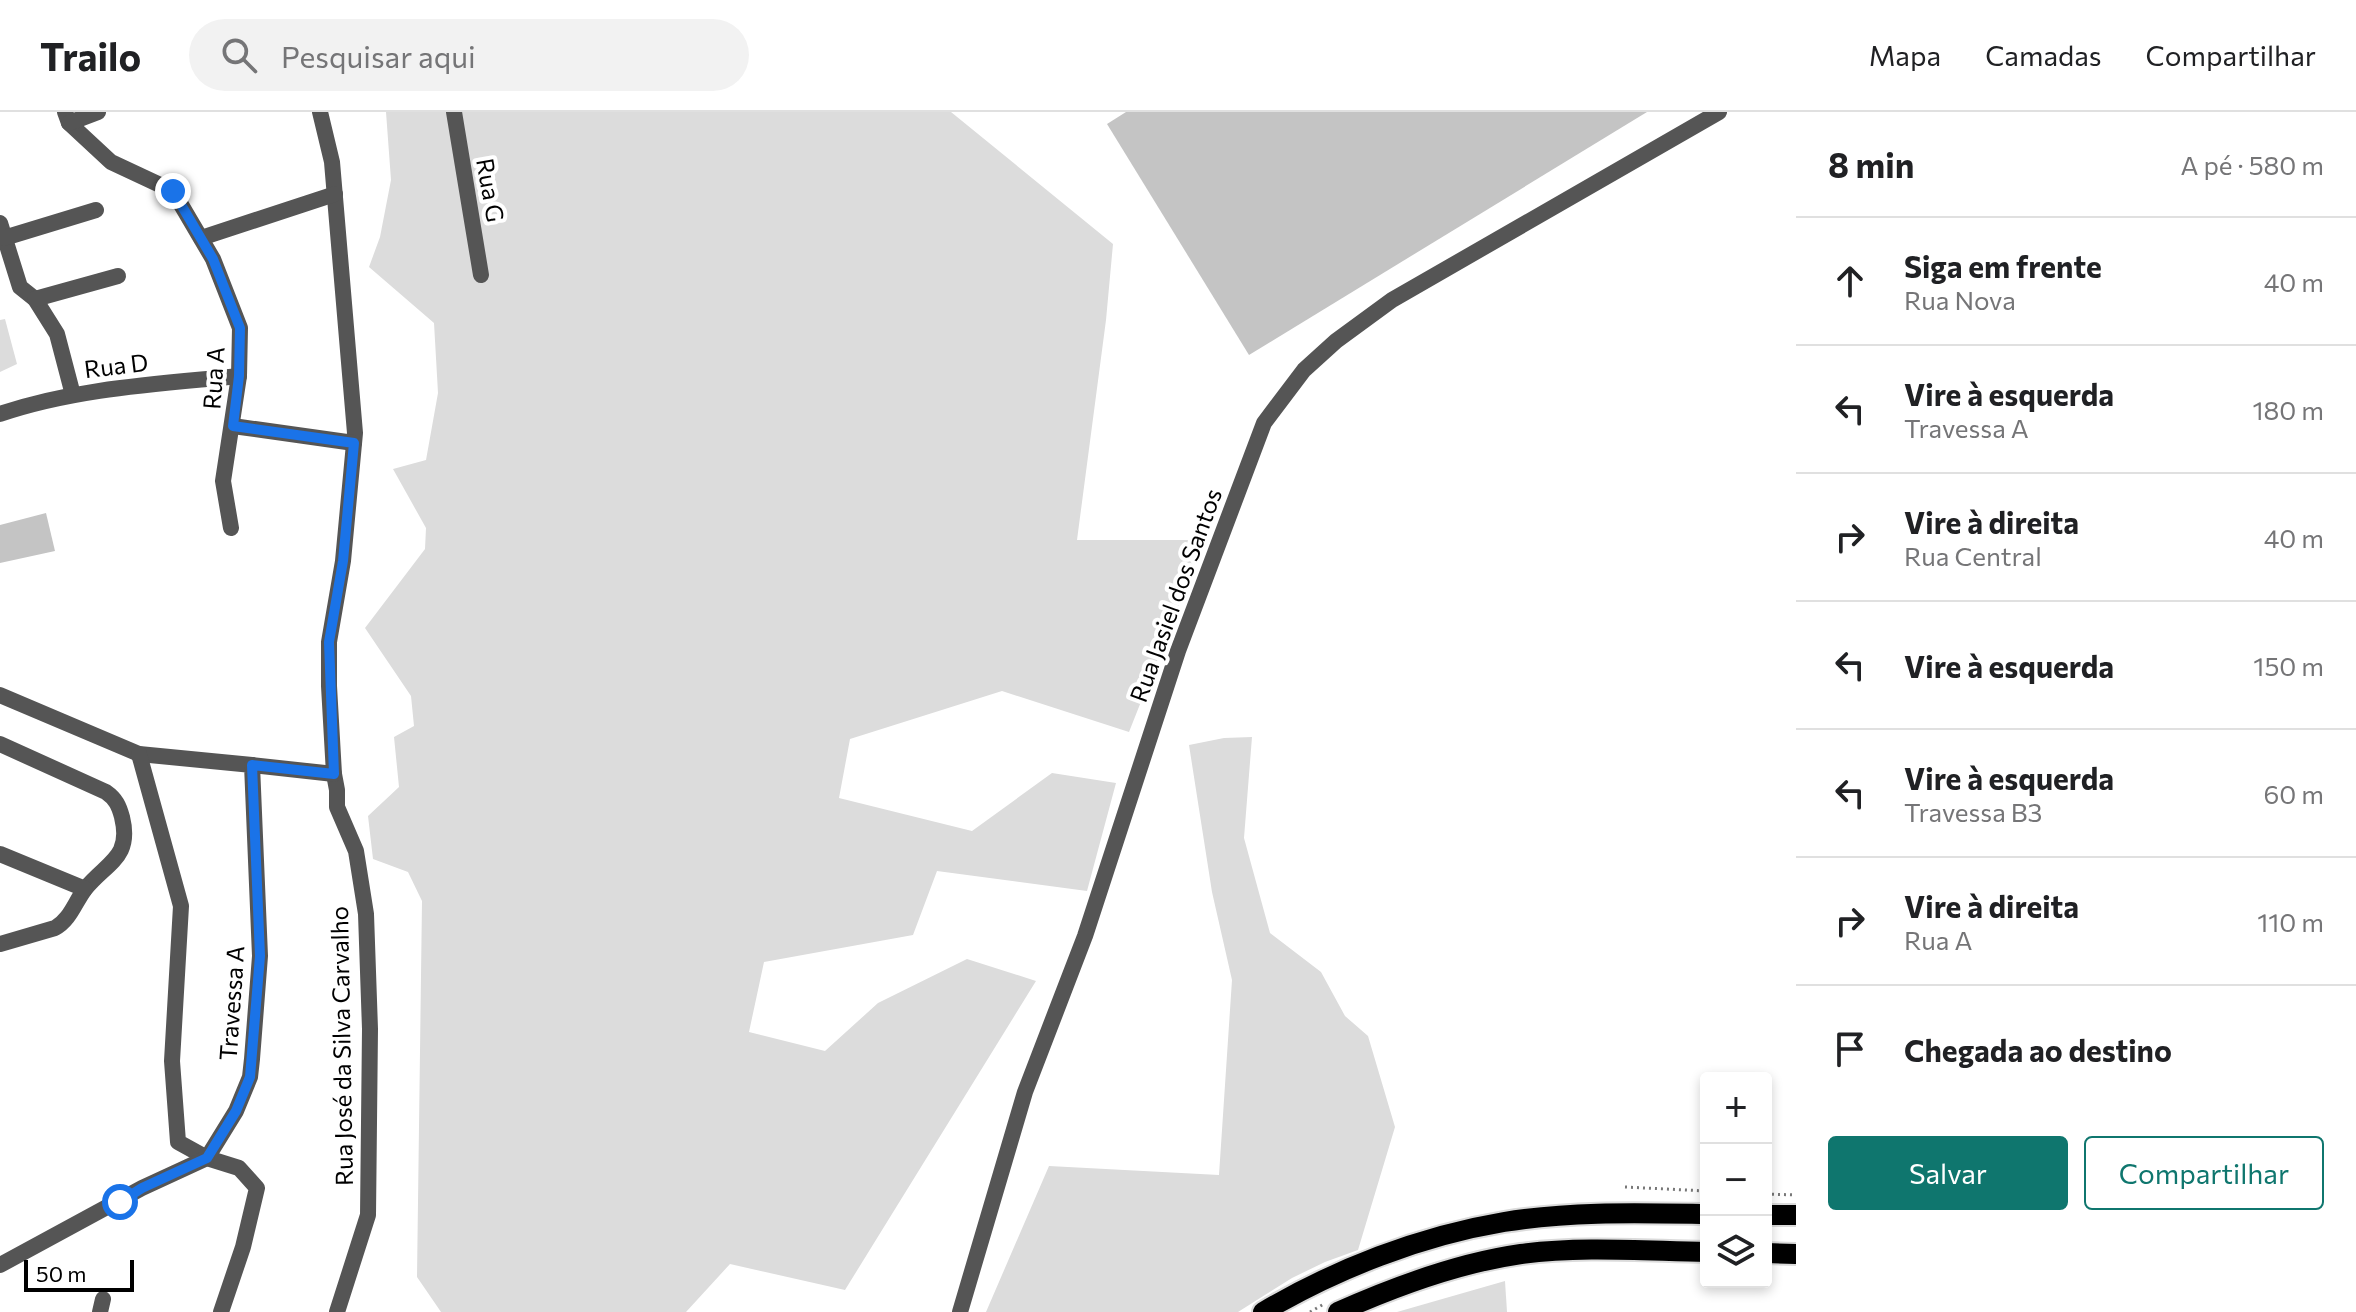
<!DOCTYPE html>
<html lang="pt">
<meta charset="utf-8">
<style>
:root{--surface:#fff;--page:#f2f2f2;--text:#202124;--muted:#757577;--line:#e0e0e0;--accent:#0f766e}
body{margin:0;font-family:Commissioner,sans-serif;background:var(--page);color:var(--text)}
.controls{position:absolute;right:24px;bottom:24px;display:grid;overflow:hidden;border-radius:8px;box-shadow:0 4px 12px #0003}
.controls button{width:72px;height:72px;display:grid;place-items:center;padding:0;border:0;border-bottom:2px solid var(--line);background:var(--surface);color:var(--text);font:40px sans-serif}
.scale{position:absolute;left:24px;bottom:20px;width:110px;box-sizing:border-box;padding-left:8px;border:4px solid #000;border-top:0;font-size:22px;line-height:28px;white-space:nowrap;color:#000;-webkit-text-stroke:6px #fff;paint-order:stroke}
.stop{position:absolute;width:24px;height:24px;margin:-18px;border:6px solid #1a73e8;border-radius:50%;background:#fff}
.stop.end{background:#1a73e8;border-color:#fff;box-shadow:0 2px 8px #0008}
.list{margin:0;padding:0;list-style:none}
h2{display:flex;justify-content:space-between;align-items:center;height:104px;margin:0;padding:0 32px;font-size:34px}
h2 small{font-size:26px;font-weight:400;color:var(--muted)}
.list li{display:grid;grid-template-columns:52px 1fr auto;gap:24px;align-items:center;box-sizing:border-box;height:128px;padding:0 32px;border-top:2px solid var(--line)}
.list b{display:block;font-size:30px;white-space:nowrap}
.list p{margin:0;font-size:26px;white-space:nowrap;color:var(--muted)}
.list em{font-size:26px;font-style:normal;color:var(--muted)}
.actions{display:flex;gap:16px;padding:24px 32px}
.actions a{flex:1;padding:18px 0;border:2px solid var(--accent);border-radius:8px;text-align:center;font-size:28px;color:var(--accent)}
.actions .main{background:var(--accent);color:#fff}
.icon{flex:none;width:44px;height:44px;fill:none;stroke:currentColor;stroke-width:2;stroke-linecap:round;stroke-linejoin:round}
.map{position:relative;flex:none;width:1796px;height:1200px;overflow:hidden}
header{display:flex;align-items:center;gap:48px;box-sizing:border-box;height:112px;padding:0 40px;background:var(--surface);border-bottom:2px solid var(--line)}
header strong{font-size:38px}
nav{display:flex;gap:44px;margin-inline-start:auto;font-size:28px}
.search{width:560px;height:72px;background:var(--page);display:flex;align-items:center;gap:20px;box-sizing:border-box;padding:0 28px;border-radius:44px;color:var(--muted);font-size:30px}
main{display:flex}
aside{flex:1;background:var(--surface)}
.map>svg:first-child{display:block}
</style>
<header>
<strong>Trailo</strong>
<div class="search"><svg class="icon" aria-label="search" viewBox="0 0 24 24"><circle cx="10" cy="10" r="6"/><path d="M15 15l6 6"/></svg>Pesquisar aqui</div>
<nav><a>Mapa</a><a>Camadas</a><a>Compartilhar</a></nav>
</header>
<main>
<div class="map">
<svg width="1796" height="1200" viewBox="0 0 1796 1200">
<rect width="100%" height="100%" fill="#fff"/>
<g fill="#dcdcdc">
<polygon points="386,0 951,0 1113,132 1106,208 1077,428 1205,428 1129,620 1002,579 850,627 839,686 972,719 1052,661 1116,671 1087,779 937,759 913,823 764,850 749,920 825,939 878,891 967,847 1036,869 845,1178 730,1152 686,1200 441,1200 417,1165 422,789 408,760 373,747 368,704 399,675 394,625 414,614 411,584 365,516 425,437 426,416 393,357 426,348 438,281 434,211 369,155 380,125 391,68"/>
<polygon points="5,207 17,252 0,260 0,208"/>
<polygon points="1252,625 1244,726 1270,821 1321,860 1345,904 1368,924 1395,1015 1358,1138 1325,1150 1292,1166 1238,1200 986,1200 1049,1054 1219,1063 1232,868 1212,780 1189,633 1224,626"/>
<polygon points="1505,1169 1507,1200 1397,1200"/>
</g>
<g fill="#c4c4c4">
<polygon points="1126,0 1647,0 1249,243 1107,12"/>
<polygon points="46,401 55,439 0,451 0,413"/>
</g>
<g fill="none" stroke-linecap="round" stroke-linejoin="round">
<g stroke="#dbdbdb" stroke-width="24">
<g id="major">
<polyline points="1766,1103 1796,1103"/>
<polyline points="1766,1141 1796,1142"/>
<path d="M1263,1200C1336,1157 1420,1124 1504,1110C1570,1099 1639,1101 1706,1102"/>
<path d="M1338,1200C1396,1174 1458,1151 1521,1142C1581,1134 1645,1139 1706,1140"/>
</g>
</g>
<g stroke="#777" stroke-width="3" stroke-dasharray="2 4" stroke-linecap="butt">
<polyline points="1625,1075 1706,1079"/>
<polyline points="1766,1082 1796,1083"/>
<polyline points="1310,1200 1324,1192"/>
</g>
<g stroke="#555" stroke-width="16">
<polyline points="65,0 69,11 111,50 173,79 213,147 240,216 239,264 223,369 231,416"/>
<polyline points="320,0 332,50 355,321 343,449 329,530 329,574 334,662 337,678 337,695 356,739 366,802 370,917 368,1103 337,1200"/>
<polyline points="454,0 481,163"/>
<polyline points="69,11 98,0"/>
<polyline points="0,111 20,175 35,187 57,222 73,283"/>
<polyline points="4,126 96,98"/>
<polyline points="201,126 335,82"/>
<polyline points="35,187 118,164"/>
<path d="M0,302C77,276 159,272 239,264"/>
<polyline points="233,314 354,331"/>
<polyline points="0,583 139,642 252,653 260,844 252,947 250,965 236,999 207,1046"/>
<path d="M0,632L106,680C116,687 119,694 122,705C132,746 107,750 85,777C75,790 70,808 55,816L0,832"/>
<polyline points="139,642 181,794 172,949 178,1030 207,1046 239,1056 257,1076 243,1135 221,1200"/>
<polyline points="252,653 334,662"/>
<polyline points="0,742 85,777"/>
<polyline points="0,1153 142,1076 207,1046"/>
<polyline points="100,1200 103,1187"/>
<polyline points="960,1200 1025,980 1085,824 1178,539 1264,311 1304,258 1336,229 1392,188 1719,0"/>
</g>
<use href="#major" stroke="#000" stroke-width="20"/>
</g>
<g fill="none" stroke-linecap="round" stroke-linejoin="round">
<polyline stroke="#1a73e8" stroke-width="10" points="120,1090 142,1076 207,1046 236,999 250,965 260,844 252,653 334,662 329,530 343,449 354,331 233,314 239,264 240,216 213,147 173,79"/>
</g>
<g text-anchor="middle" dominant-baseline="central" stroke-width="8" stroke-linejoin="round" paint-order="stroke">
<g font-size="24" fill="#000" stroke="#fff">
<text transform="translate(491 78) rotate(80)">Rua G</text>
<text transform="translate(116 253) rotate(-7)">Rua D</text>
<text transform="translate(213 266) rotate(-86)">Rua A</text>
<text transform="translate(1175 483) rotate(-70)">Rua Jasiel dos Santos</text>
<text transform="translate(231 891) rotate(-86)">Travessa A</text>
<text transform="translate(341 934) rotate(-91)">Rua José da Silva Carvalho</text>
</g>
</g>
</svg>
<div class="controls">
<button>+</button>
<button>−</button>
<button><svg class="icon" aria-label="layers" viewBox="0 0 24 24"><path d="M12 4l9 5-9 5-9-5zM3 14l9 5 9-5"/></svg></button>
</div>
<div class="scale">50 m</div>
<div class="stop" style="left:120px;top:1090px"></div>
<div class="stop end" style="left:173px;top:79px"></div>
</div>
<aside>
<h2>8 min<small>A pé · 580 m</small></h2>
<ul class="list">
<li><svg class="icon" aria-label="ahead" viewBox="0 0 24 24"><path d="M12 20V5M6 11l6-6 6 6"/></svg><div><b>Siga em frente</b><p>Rua Nova</p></div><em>40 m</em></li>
<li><svg class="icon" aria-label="left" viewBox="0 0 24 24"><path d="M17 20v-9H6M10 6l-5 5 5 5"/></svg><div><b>Vire à esquerda</b><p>Travessa A</p></div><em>180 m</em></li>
<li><svg class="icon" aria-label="right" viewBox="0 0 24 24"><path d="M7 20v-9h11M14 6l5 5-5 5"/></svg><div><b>Vire à direita</b><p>Rua Central</p></div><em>40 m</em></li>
<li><svg class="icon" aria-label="left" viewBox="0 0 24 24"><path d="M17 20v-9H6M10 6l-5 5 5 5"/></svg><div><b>Vire à esquerda</b></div><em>150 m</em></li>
<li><svg class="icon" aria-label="left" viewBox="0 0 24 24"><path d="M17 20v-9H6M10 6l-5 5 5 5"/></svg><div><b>Vire à esquerda</b><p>Travessa B3</p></div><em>60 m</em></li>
<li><svg class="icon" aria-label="right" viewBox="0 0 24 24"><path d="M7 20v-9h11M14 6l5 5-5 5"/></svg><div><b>Vire à direita</b><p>Rua A</p></div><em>110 m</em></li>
<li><svg class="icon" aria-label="arrive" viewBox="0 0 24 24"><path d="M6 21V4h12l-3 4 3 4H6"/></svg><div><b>Chegada ao destino</b></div></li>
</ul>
<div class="actions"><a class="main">Salvar</a><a>Compartilhar</a></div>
</aside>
</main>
